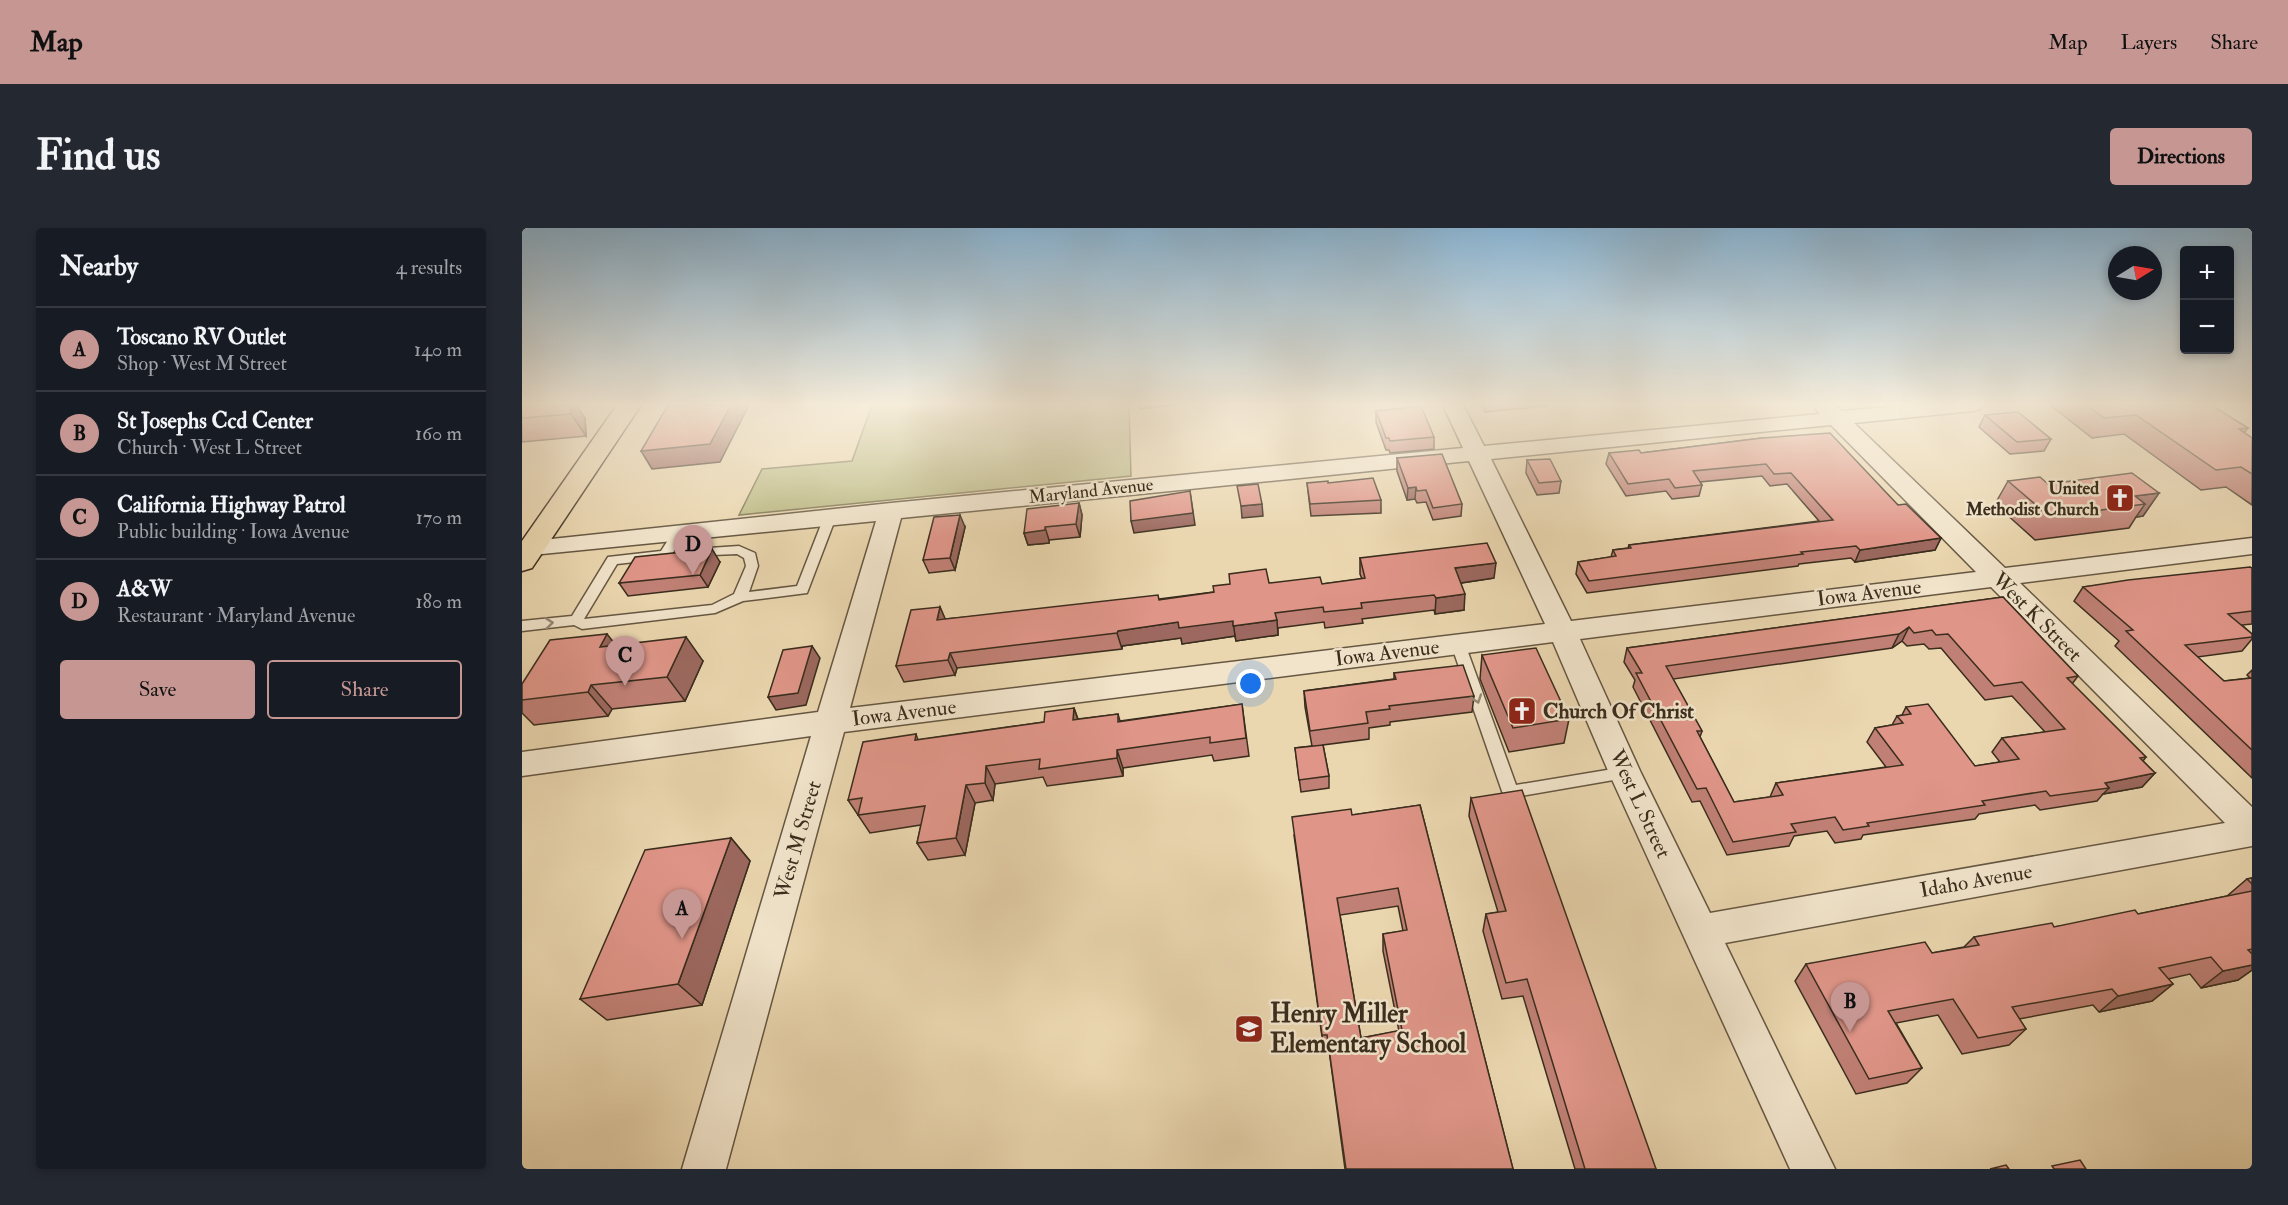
<!DOCTYPE html>
<meta charset="utf-8">
<style>
:root{--surface:#171b24;--page:#242831;--text:#f1f3f6;--muted:#9ea1a6;--line:#363941;--accent:#c59692}
body{margin:0;font-family:"IM FELL Double Pica",serif;background:var(--page);color:var(--text)}
.controls{position:absolute;right:18px;top:18px;display:grid;overflow:hidden;border-radius:6px;box-shadow:0 3px 9px #0003}
.controls button{width:54px;height:54px;display:grid;place-items:center;padding:0;border:0;border-bottom:2px solid var(--line);background:var(--surface);color:var(--text);font:30px sans-serif}
.compass{position:absolute;left:1586px;top:18px;width:54px;height:54px;border-radius:50%;background:var(--surface);box-shadow:0 3px 9px #0003;rotate:79deg}
.you{position:absolute;left:729px;top:456px;width:21px;height:21px;margin:-15px;border:4px solid #fff;border-radius:50%;background:#1a73e8;box-shadow:0 0 0 9px #1a73e833}
.badge{display:grid;place-items:center;width:39px;height:39px;border-radius:50%;background:var(--accent);color:#111;font-size:20px;font-weight:700}
.pin{position:absolute;translate:-50% -50px;filter:drop-shadow(0 2px 3px #0008)}
.pin::after{content:'';position:absolute;top:32px;width:21px;height:18px;background:inherit;clip-path:polygon(0 0,100% 0,50% 100%)}
.list{margin:0;padding:0;list-style:none}
h2{display:flex;justify-content:space-between;align-items:center;height:78px;margin:0;padding:0 24px;font-size:26px}
h2 small{font-size:20px;font-weight:400;color:var(--muted)}
.list li{display:grid;grid-template-columns:39px 1fr auto;gap:18px;align-items:center;box-sizing:border-box;height:84px;padding:0 24px;border-top:2px solid var(--line)}
.list b{display:block;font-size:22px;white-space:nowrap}
.list p{margin:0;font-size:20px;white-space:nowrap;color:var(--muted)}
.list em{font-size:20px;font-style:normal;color:var(--muted)}
.actions{display:flex;gap:12px;padding:18px 24px}
.actions a{flex:1;padding:14px 0;border:2px solid var(--accent);border-radius:6px;text-align:center;font-size:21px;color:var(--accent)}
.actions .main{background:var(--accent);color:#111}
.map{position:relative;flex:none;width:1730px;height:941px;overflow:hidden;border-radius:6px}
header{display:flex;align-items:center;gap:36px;box-sizing:border-box;height:84px;padding:0 30px;background:var(--accent);color:#111}
header strong{font-size:28px}
nav{display:flex;gap:33px;margin-inline-start:auto;font-size:21px}
.intro{display:flex;align-items:center;justify-content:space-between;box-sizing:border-box;height:144px;padding:0 36px}
h1{margin:0;font-size:42px}
.button{padding:15px 27px;border-radius:6px;background:var(--accent);color:#111;font-size:21px;font-weight:700}
main{display:flex;gap:36px;padding:0 36px}
aside{flex:1;background:var(--surface);border-radius:6px;box-shadow:0 3px 9px #0003}
.map>svg:first-child{display:block}
</style>
<header>
<strong>Map</strong>
<nav><a>Map</a><a>Layers</a><a>Share</a></nav>
</header>
<div class="intro"><h1>Find us</h1><a class="button">Directions</a></div>
<main>
<aside>
<h2>Nearby<small>4 results</small></h2>
<ul class="list">
<li><span class="badge">A</span><div><b>Toscano RV Outlet</b><p>Shop · West M Street</p></div><em>140 m</em></li>
<li><span class="badge">B</span><div><b>St Josephs Ccd Center</b><p>Church · West L Street</p></div><em>160 m</em></li>
<li><span class="badge">C</span><div><b>California Highway Patrol</b><p>Public building · Iowa Avenue</p></div><em>170 m</em></li>
<li><span class="badge">D</span><div><b>A&amp;W</b><p>Restaurant · Maryland Avenue</p></div><em>180 m</em></li>
</ul>
<div class="actions"><a class="main">Save</a><a>Share</a></div>
</aside>
<div class="map">
<svg width="1730" height="941" viewBox="0 0 1730 941">
<rect width="100%" height="100%" fill="#ead6af"/>
<filter id="stains"><feTurbulence type="fractalNoise" baseFrequency=".00333" numOctaves="4"/><feColorMatrix values="0 0 0 0 .2 0 0 0 0 .09 0 0 0 0 .02 0 0 0 .5 -.17"/></filter>
<radialGradient id="worn" r=".72"><stop offset=".6" stop-color="#630" stop-opacity="0"/><stop offset="1" stop-color="#630" stop-opacity=".3"/></radialGradient>
<polygon fill="#bdbc86" stroke="#7c7452" stroke-width="1.5" points="350,177 607,177 609,248 217,287 240,241 330,233"/>
<g fill="none" stroke-linecap="round" stroke-linejoin="round">
<g stroke="#665742" stroke-width="3">
<g id="service">
<polygon points="308,285 314,289 285,365 221,373 193,385 60,401 52,397 0,403 0,393 50,388 86,329 139,323 153,301 157,300 163,304 148,330 95,336 62,391 190,377 212,366 224,338 222,330 215,326 167,328 166,325 167,322 172,321 217,318 233,325 236,338 227,364 275,358 302,289"/>
<polygon points="936,411 943,416 994,557 1103,539 1109,541 1111,545 1109,549 988,570 982,569 929,416"/>
</g>
</g>
<g stroke="#665742" stroke-width="3">
<path id="minor" d="M921,177H941L962,218L1298,186L1294,181L1297,177H1313L1320,183L1387,177H1461L1458,181L1451,183L1332,195L1483,340L1730,310V326L1498,355L1730,579V618L1203,715L1313,941H1268L1087,545L1031,414L322,504L204,941H160L289,508L0,548V524L296,484L354,293L10,327L0,323L1,314L369,275L941,220ZM1309,197L1454,344L1049,393L969,231ZM947,233L1023,396L328,480L379,290ZM1469,359L1703,595L1188,685L1119,545L1058,411Z"/>
</g>
<g stroke="#3a2d1d" stroke-width="3">
<polygon id="trunk" points="95,177 119,177 10,340 0,343 0,313"/>
</g>
<use href="#service" fill="#f1e4cb" fill-rule="evenodd"/>
<use href="#minor" fill="#f1e4cb" fill-rule="evenodd"/>
<use href="#trunk" fill="#ead6af" fill-rule="evenodd"/>
</g>
<g fill="#c08075" stroke="#3a2d1d" stroke-width="1.5" fill-rule="evenodd">
<polygon points="0,177 54,177 63,190 64,208 0,214"/>
<polygon points="617,177 656,177 618,181"/>
<polygon points="960,177 1025,177 1025,178 963,184"/>
<polygon points="1528,177 1689,177 1726,200 1722,205 1730,210 1730,277 1704,259 1679,262 1602,206 1570,210"/>
<polygon points="854,183 912,209 912,221 868,225 867,222 864,222 854,194"/>
<polygon points="1463,187 1529,211 1522,223 1488,226 1457,199"/>
<polygon points="1240,210 1376,277 1419,310 1413,322 1333,334 1329,330 1277,336 1276,338 1065,365 1054,346 1056,334 1089,329 1091,322 1106,320 1107,317 1297,293 1265,256 1248,258 1240,248 1178,254 1180,257 1177,268 1150,271 1144,263 1104,268 1084,236 1087,225 1119,225"/>
<polygon points="875,230 940,276 939,288 911,292 904,274 895,275 893,271 885,272 875,243"/>
<polygon points="1005,232 1039,253 1037,265 1015,267 1004,245"/>
<polygon points="1486,253 1526,256 1637,265 1621,288 1614,289 1607,300 1513,312 1473,276"/>
<polygon points="785,255 806,255 859,272 859,285 789,288"/>
<polygon points="557,275 560,287 558,309 527,312 527,315 506,317 502,305"/>
<polygon points="443,299 433,342 407,345 401,332"/>
<polygon points="838,330 972,350 939,355 942,382 913,386 912,382 840,391 841,395 803,400 802,394 756,400 756,407 714,413 713,408 660,416 659,410 600,418 600,421 435,440 433,447 382,454 374,438 418,379 423,391 637,371 692,364 747,355 800,356 840,351 838,346"/>
<polygon points="198,334 186,359 106,368 97,355"/>
<polygon points="1730,340 1730,396 1720,397 1730,406 1730,411 1720,423 1675,429 1702,453 1728,450 1725,447 1730,442 1730,550 1593,418 1597,413 1552,373 1561,359"/>
<path d="M1481,369L1556,448L1550,456L1624,529L1621,533L1633,545L1620,559L1581,566L1575,573L1518,582L1513,577L1457,586L1453,591L1341,607L1339,611L1313,615L1305,603L1272,608L1267,618L1205,627L1178,573L1170,574L1111,459L1113,452L1102,434L1105,420ZM1380,413L1385,418L1402,416L1407,421L1419,420L1463,472L1490,468L1523,504L1480,510L1470,524L1478,534L1453,538L1384,479L1380,487L1375,488L1370,497L1353,500L1345,514L1364,539L1254,555L1248,569L1212,574L1178,509L1180,503L1151,451L1370,420Z"/>
<polygon points="94,417 181,433 163,473 90,481 86,488 12,497 0,485 0,456"/>
<polygon points="960,427 1047,491 1042,515 987,524 958,451"/>
<polygon points="872,445 952,468 950,484 868,494 868,497 847,500 847,511 801,517 807,548 807,560 779,564 773,520 790,518 783,479 782,463 872,451"/>
<polygon points="720,476 727,528 692,533 690,527 601,540 601,548 525,558 521,549 473,556 471,572 453,575 443,627 406,632 395,615 399,597 348,605 326,572 394,506 396,512 522,494 552,480 556,491 596,486 598,493"/>
<polygon points="949,570 1134,941 1053,941 1001,768 980,771 961,703 964,686 976,684 947,588"/>
<path d="M898,577L991,941H823L807,822L802,823L772,607L830,587ZM876,678L881,703L861,706V723L877,803L839,810L818,687Z"/>
<polygon points="209,610 228,633 180,777 85,792 58,771"/>
<polygon points="1730,650 1730,742 1716,752 1679,760 1668,746 1646,751 1651,756 1630,773 1577,784 1571,777 1497,791 1504,801 1487,817 1440,826 1416,787 1374,795 1400,840 1385,855 1334,866 1273,753 1284,736 1410,725 1442,719 1452,709 1532,699 1616,686 1705,668 1725,651"/>
</g>
<g fill="#9c685f" stroke="#3a2d1d" stroke-width="1.5">
<polygon points="48,177 54,177 63,190 64,208 49,186"/>
<polygon points="209,177 227,177 198,234 130,241 119,223"/>
<polygon points="894,259 893,271 885,272 886,260"/>
<polygon points="668,263 673,297 612,305 609,293"/>
<polygon points="1637,265 1621,288 1614,289 1623,276 1613,268"/>
<polygon points="557,275 560,287 558,309 554,296"/>
<polygon points="740,276 741,288 720,290 719,278"/>
<polygon points="438,287 443,299 433,342 428,330"/>
<polygon points="523,299 527,312 527,315 506,317 502,305"/>
<polygon points="1419,310 1413,322 1333,334 1338,322"/>
<polygon points="190,321 198,334 186,359 178,347"/>
<polygon points="974,335 972,350 932,356 933,340"/>
<polygon points="943,366 942,382 913,386 914,370"/>
<polygon points="418,379 425,395 415,392"/>
<polygon points="755,392 756,407 714,413 711,398"/>
<polygon points="711,393 713,408 660,416 659,410 600,418 600,421 595,405 596,403 656,394"/>
<polygon points="1387,399 1380,413 1370,420 1377,406"/>
<polygon points="85,406 104,430 78,419"/>
<polygon points="164,409 181,433 163,473 145,449"/>
<polygon points="290,418 298,430 284,477 254,482 246,469"/>
<polygon points="428,425 435,440 433,447 426,432"/>
<polygon points="69,457 90,481 86,488 66,464"/>
<polygon points="552,480 558,498 551,492"/>
<polygon points="595,522 601,540 601,548 595,530"/>
<polygon points="464,538 473,556 471,572 463,555"/>
<polygon points="1633,545 1620,559 1581,566 1587,560 1583,555"/>
<polygon points="444,557 453,575 443,627 434,610"/>
<polygon points="209,610 228,633 180,777 156,756"/>
<polygon points="1730,737 1730,742 1716,752 1679,760 1701,743"/>
<polygon points="1651,756 1630,773 1577,784 1596,768"/>
</g>
<g fill="#df9588" stroke="#3a2d1d" stroke-width="1.5" fill-rule="evenodd">
<polygon points="0,177 48,177 49,186 0,190"/>
<polygon points="146,177 209,177 188,216 119,223"/>
<polygon points="1564,177 1689,177 1726,200 1717,201 1730,210 1730,246 1719,239 1694,242 1614,187 1582,190"/>
<polygon points="899,178 912,209 868,213 867,210 864,210 854,183"/>
<polygon points="1496,184 1529,211 1495,214 1463,187"/>
<polygon points="1308,205 1376,277 1384,276 1419,310 1338,322 1334,318 1279,324 1281,326 1067,353 1056,334 1094,328 1091,322 1109,320 1107,317 1311,292 1269,245 1252,246 1244,236 1171,243 1180,257 1153,260 1147,251 1106,256 1087,225 1117,222 1119,225 1240,210"/>
<polygon points="920,226 940,276 911,280 904,262 895,263 894,259 886,260 875,230"/>
<polygon points="1028,231 1039,253 1017,255 1005,232"/>
<polygon points="1610,245 1637,265 1613,268 1623,276 1528,289 1486,253 1518,249 1526,256"/>
<polygon points="851,250 859,272 788,276 785,255 806,253 806,255"/>
<polygon points="736,256 740,276 719,278 715,258"/>
<polygon points="668,263 671,285 609,293 608,273"/>
<polygon points="557,275 554,296 523,299 523,302 502,305 505,281"/>
<polygon points="438,287 428,330 401,332 412,289"/>
<polygon points="965,315 974,335 933,340 943,366 914,370 912,367 839,375 840,380 802,384 801,379 753,385 755,392 711,398 711,393 657,400 656,394 596,403 595,405 428,425 426,432 374,438 389,382 418,379 415,392 636,367 637,372 692,364 691,358 708,356 707,346 744,341 747,355 798,349 800,356 843,350 838,330"/>
<polygon points="190,321 178,347 97,355 113,329"/>
<polygon points="1728,339 1730,340 1730,383 1706,386 1730,406 1730,409 1663,417 1702,453 1730,450 1730,522 1604,403 1611,402 1561,359 1606,352"/>
<path d="M1481,369L1556,448L1545,450L1624,529L1618,530L1633,545L1583,555L1587,560L1528,568L1524,563L1460,573L1463,577L1345,595L1347,598L1321,602L1313,589L1269,596L1274,604L1211,614L1184,560L1175,561L1114,445H1120L1105,420ZM1387,399L1392,405L1410,402L1414,407L1426,406L1472,458L1500,454L1543,501L1480,510L1497,531L1453,538L1406,476L1384,479L1389,486L1375,488L1381,495L1353,500L1381,537L1254,555L1261,567L1212,574L1175,503H1180L1144,438L1377,406Z"/>
<polygon points="85,406 78,419 164,409 145,449 69,457 66,464 0,472 0,456 28,412"/>
<polygon points="290,418 276,465 246,469 261,422"/>
<polygon points="1014,420 1047,491 991,500 960,427"/>
<polygon points="941,437 952,468 867,478 868,481 844,484 846,495 788,503 782,463 874,451 872,445"/>
<polygon points="720,476 724,510 688,515 688,509 595,522 595,530 517,541 518,531 464,538 463,555 444,557 434,610 395,615 403,578 336,587 340,570 326,572 341,514 394,506 393,512 522,494 523,484 552,480 551,492 596,486 596,494"/>
<polygon points="801,517 807,548 777,552 773,520"/>
<polygon points="1000,562 1134,941 1063,941 1005,751 984,755 964,686 984,683 949,570"/>
<path d="M898,577L991,941H824L805,807H800L770,589L829,581L830,587ZM876,660L885,702L861,706L880,802L839,810L815,670Z"/>
<polygon points="209,610 156,756 58,771 123,622"/>
<polygon points="1730,650 1730,656 1725,651"/>
<polygon points="1730,663 1730,721 1726,722 1730,726 1730,737 1701,743 1689,729 1637,740 1651,756 1596,768 1590,761 1490,779 1504,801 1456,810 1431,771 1366,783 1400,840 1347,851 1284,736 1403,714 1410,725 1457,717 1452,709 1530,695 1532,699 1613,682 1616,686"/>
<polygon points="1558,932 1564,941 1532,941 1530,938"/>
<polygon points="1484,937 1487,941 1468,941"/>
</g>
<defs><path id="oneway-chevron" d="M-2-3.5L2.5 0L-2 3.5" fill="none" stroke-width="1.6" stroke-linecap="round" stroke-linejoin="round" transform="scale(1.5)"/></defs>
<g stroke="#968874">
<use href="#oneway-chevron" transform="translate(27 395) rotate(-6)"/>
<use href="#oneway-chevron" transform="translate(955 471) rotate(71)"/>
</g>
<linearGradient id="sky" x2="0" y2="1"><stop stop-color="#8ab5d4"/><stop offset="0.57" stop-color="#f6eddb"/><stop offset="1" stop-color="#f6eddb" stop-opacity="0"/></linearGradient>
<rect width="1730" height="309" fill="url(#sky)"/>
<defs>
<g id="church-square" transform="scale(1.5)"><rect x="-9" y="-9" width="18" height="18" rx="4" fill="#8f2418" stroke="#f1e4cb"/><path d="M-1.2-6h2.4v3.5h3.3v2.4h-3.3V6h-2.4V-.1h-3.3v-2.4h3.3Z" fill="#fff"/></g>
<g id="school-square" transform="scale(1.5)"><rect x="-9" y="-9" width="18" height="18" rx="4" fill="#8f2418" stroke="#f1e4cb"/><path d="M0-5L7-2L0 1L-7-2ZM-4 1L0 2.5L4 1V4Q0 6-4 4Z" fill="#fff"/></g>
</defs>
<g fill-rule="evenodd">
<use href="#church-square" x="1598" y="270"/>
<use href="#church-square" x="1000" y="483"/>
<use href="#school-square" x="727" y="801"/>
</g>
<g text-anchor="middle" dominant-baseline="central" stroke-width="5" stroke-linejoin="round" paint-order="stroke">
<g font-size="18" font-weight="bold" fill="#3a2d1d" stroke="#f1e4cb" text-anchor="end">
<text x="1577" y="260">United<tspan x="1577" dy="21">Methodist Church</tspan></text>
</g>
<g font-size="18" fill="#3a2d1d" stroke="#f1e4cb">
<text transform="translate(569 263) rotate(-6)">Maryland Avenue</text>
</g>
<g font-size="21" fill="#3a2d1d" stroke="#f1e4cb">
<text transform="translate(1347 365) rotate(-7)">Iowa Avenue</text>
<text transform="translate(1515 389) rotate(45)">West K Street</text>
<text transform="translate(865 425) rotate(-7)">Iowa Avenue</text>
<text transform="translate(382 485) rotate(-7)">Iowa Avenue</text>
<text transform="translate(1118 576) rotate(65)">West L Street</text>
<text transform="translate(276 612) rotate(-74)">West M Street</text>
<text transform="translate(1454 653) rotate(-10)">Idaho Avenue</text>
</g>
<g font-size="21" font-weight="bold" fill="#3a2d1d" stroke="#f1e4cb" text-anchor="start">
<text x="1021" y="483">Church Of Christ</text>
</g>
<g font-size="26" font-weight="bold" fill="#3a2d1d" stroke="#f1e4cb" text-anchor="start">
<text x="748" y="786">Henry Miller<tspan x="748" dy="30">Elementary School</tspan></text>
</g>
</g>
<rect width="100%" height="100%" filter="url(#stains)"/>
<rect width="100%" height="100%" fill="url(#worn)"/>
</svg>
<div class="controls">
<button>+</button>
<button>−</button>
</div>
<svg class="compass" viewBox="-18 -18 36 36"><path d="M0-13l5 13h-10z" fill="#e53935"/><path d="M0 13l5-13h-10z" fill="#9ea1a6"/></svg>
<div class="you"></div>
<div class="pin badge" style="left:160px;top:711px">A</div>
<div class="pin badge" style="left:1328px;top:804px">B</div>
<div class="pin badge" style="left:103px;top:458px">C</div>
<div class="pin badge" style="left:171px;top:347px">D</div>
</div>
</main>
